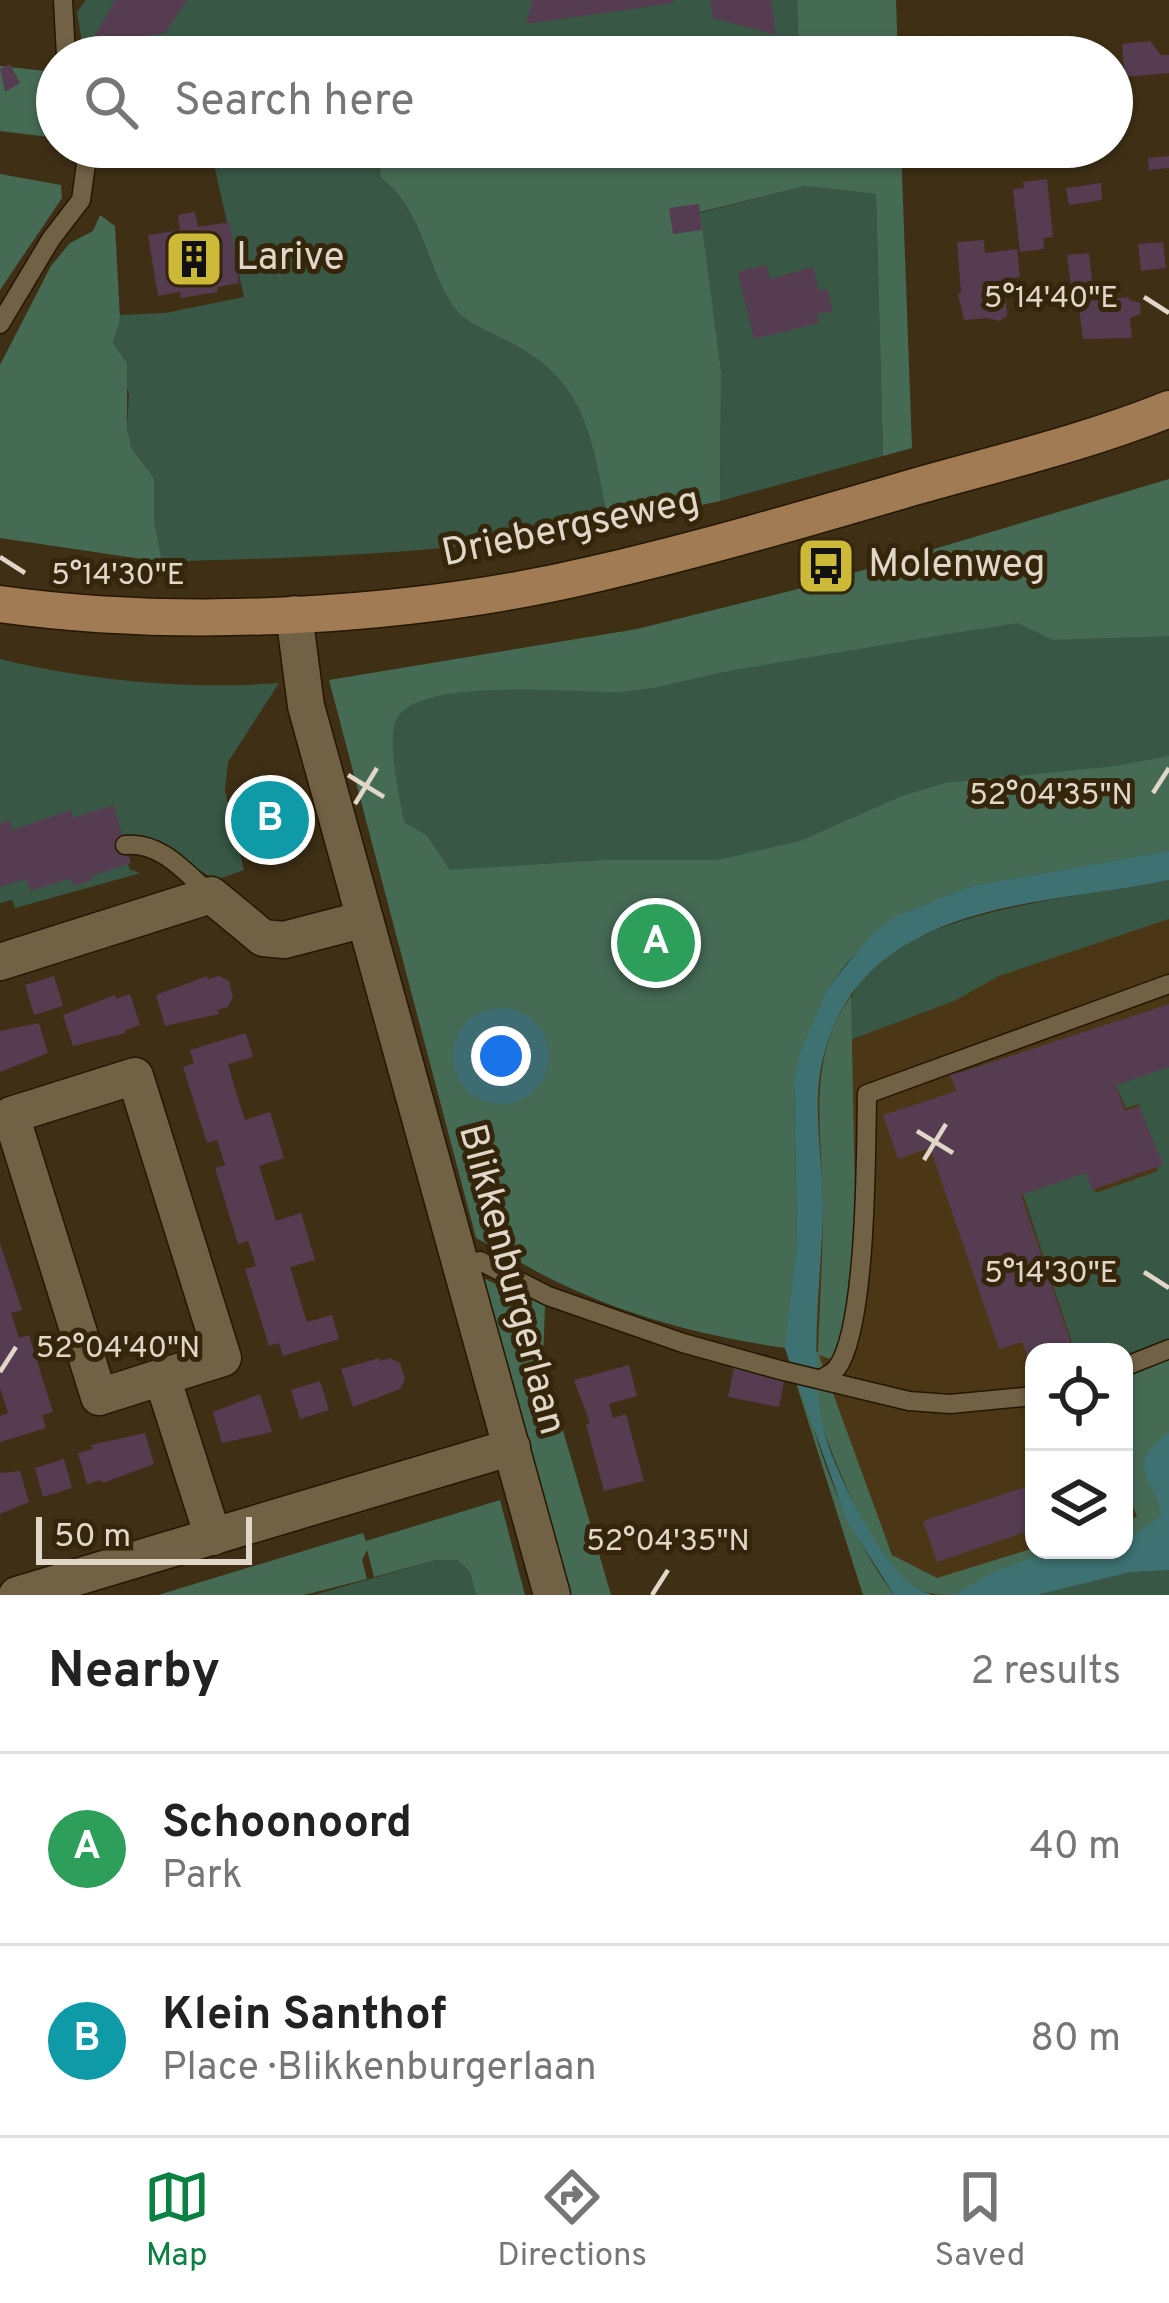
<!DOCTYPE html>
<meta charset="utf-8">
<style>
:root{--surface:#fff;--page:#f6f6f6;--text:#222;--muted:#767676;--line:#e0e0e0;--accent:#0b8043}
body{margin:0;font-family:Overpass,sans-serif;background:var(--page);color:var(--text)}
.controls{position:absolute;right:36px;bottom:36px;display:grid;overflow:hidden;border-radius:24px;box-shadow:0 3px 9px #0004}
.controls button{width:108px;height:108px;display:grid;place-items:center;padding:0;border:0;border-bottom:3px solid var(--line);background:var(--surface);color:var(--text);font:60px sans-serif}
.scale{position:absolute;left:36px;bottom:30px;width:216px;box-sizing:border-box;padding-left:12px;border:6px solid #e1d7c8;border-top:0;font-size:33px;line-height:42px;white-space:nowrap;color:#e1d7c8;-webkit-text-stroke:9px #34250b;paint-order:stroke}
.you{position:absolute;left:501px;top:1056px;width:42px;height:42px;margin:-30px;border:9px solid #fff;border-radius:50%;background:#1a73e8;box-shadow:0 0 0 18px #1a73e833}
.badge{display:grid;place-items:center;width:78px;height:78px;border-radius:50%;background:var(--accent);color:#fff;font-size:39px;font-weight:700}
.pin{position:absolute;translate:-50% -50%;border:6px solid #fff;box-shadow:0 3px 12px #0006}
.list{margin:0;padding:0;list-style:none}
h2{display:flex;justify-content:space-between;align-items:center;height:156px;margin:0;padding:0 48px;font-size:51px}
h2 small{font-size:39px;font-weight:400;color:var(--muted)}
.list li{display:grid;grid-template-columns:78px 1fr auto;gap:36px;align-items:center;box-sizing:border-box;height:192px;padding:0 48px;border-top:3px solid var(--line)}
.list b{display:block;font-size:45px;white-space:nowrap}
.list p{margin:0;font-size:39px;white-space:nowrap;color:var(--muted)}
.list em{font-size:39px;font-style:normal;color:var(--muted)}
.icon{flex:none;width:66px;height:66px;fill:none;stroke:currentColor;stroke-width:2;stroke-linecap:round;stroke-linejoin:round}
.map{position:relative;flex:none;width:1169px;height:1595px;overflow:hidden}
.search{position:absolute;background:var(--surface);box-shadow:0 3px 9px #0004;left:36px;right:36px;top:36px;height:132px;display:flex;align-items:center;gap:30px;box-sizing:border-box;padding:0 42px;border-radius:66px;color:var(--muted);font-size:45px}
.sheet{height:540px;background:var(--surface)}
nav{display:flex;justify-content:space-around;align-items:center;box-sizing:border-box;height:168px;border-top:3px solid var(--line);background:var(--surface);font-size:33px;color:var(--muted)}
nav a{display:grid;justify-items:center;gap:6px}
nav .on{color:var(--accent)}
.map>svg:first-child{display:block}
</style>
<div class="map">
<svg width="1169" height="1595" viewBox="0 0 1169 1595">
<rect width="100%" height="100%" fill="#3e2f15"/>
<path fill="#4b3716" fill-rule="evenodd" d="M1169,861V1544L1016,1595H914L803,1376L807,1077L850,974ZM1034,1352H1124V1550H1034Z"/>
<g fill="#385845">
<polygon points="86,0 797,0 799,57 142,57 116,48 83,48 77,12"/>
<path d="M210,147H377L381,178C424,213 425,265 453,306C464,324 497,335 515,345C591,386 593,449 609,525C461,554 312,557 162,562L154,519V478L132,449L127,428L129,394L113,343L119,315L165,313L244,297Z"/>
<polygon points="805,186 876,194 883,456 720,501 721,371 699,213"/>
<polygon points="1169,489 1169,861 940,911 499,1245 345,686 723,622"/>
<path d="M0,659C89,681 188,690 279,683L228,762L225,790L244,870L216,880L152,842L120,839L130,870L141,873L15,908L12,900L0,903Z"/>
<path d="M1169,880V919L999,976L954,1001L850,1040C850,1026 847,1006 853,994C893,909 1087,897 1169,880Z"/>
<polygon points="1169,1066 1169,1342 1124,1362 1124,1352 1075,1352 1023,1194 1086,1169 1096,1193 1158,1171 1139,1104 1126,1108 1116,1085"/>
<polygon points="1169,1544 1169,1595 1016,1595"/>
<polygon points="436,1560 459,1560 470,1572 476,1595 314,1595"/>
</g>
<g fill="#466b55">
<polygon points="797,0 896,0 898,57 799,57"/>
<polygon points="0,66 54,72 57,138 0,131"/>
<path d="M377,147H901L912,448L883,456L876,194L805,186L700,212L721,371L720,501L609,525C593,449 591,386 515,345C497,335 464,324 453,306C425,265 424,212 381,178Z"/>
<polygon points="0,174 61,185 62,198 0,290"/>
<polygon points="100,215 115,226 120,318 113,343 127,364 127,428 132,449 154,478 154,519 162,562 0,538 0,365 51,266 70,243 93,231"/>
<path d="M1169,479V636L1053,640L1018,623C925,637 832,654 739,669C697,676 656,691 613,692C569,692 429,678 399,715C384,733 400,797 404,822L427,836L450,870L607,860H718L800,841L902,796L945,783L1116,766L1169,756V851L972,886L896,916L846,963L828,988L794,1082L797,1242L786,1347L818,1352C820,1302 823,1253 823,1203C822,1132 806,1058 851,996L856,1243L847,1311L836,1361L819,1355L892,1555L937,1578L1034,1548L1096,1550L954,1595C938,1595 924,1594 910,1584C863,1551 822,1425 801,1370C815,1453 845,1527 894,1595H863L785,1348C710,1337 637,1319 568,1287C536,1273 507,1254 476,1238L329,680L637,629L806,587Z"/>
<polygon points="483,1278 545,1306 543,1362 611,1595 569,1595"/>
<polygon points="1169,1354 1169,1432 1162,1516 1124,1542 1124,1521 1137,1517 1124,1483 1124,1371"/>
<polygon points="500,1500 525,1595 476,1595 470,1572 458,1560 436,1560 374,1577 367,1550 362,1560 367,1579 304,1595 158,1595 363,1533 366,1541"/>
</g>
<g fill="#3d7172">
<path d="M1169,851V880C1071,901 945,899 869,973C848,994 833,1022 825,1051C810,1100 823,1155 823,1205C822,1276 809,1353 822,1423C829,1461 878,1558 908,1582C914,1588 924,1591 932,1595H894L847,1521L785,1348L797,1242L794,1082L800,1052L828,988L873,933L896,916L972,886Z"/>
<path d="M1169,1432V1570L1130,1572L1036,1595H954L994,1572L1033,1557L1124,1550V1542L1161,1516C1159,1481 1120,1469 1169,1432Z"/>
</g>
<g fill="#553c50">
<polygon points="115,0 187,0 165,33 90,45"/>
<polygon points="533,0 673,0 674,3 526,24"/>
<polygon points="710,0 771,0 776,35 713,18"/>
<polygon points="1150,41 1161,55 1169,55 1169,73 1125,77 1122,44"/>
<polygon points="10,64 20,83 5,92 0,69"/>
<polygon points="1169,156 1169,168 1149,170 1148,158"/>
<polygon points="1047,179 1053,237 1043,238 1044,249 1020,252 1013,189 1024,188 1023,182"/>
<polygon points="1101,183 1102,200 1069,205 1066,188"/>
<polygon points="699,204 702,230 673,234 669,208"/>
<polygon points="195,212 198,227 230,222 239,283 217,287 218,292 181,298 180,292 158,296 148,235 180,230 178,215"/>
<polygon points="984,240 985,253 1017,249 1020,277 1004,279 1007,316 999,321 988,318 964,320 958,294 961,292 957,242"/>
<polygon points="1163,242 1166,268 1141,271 1138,244"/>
<polygon points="1089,253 1093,291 1072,293 1067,255"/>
<polygon points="766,265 770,279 813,267 819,291 827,289 833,311 817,314 819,323 754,339 738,272"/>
<polygon points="1128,297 1129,300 1140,303 1141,314 1130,318 1132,338 1083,339 1078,302"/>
<polygon points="288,794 298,833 288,835 293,854 255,862 242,806"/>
<polygon points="113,805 131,863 91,876 92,880 73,886 71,878 31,891 26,879 0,887 0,823 10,820 12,830 71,810 73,818"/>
<polygon points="54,976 63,1006 34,1015 25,985"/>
<polygon points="207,976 208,979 219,976 229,981 233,997 228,1007 217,1010 219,1014 165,1026 156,995"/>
<polygon points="130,994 140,1025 125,1030 126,1033 73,1046 63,1015 115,995 116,999"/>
<polygon points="1169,1004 1169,1067 1116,1085 1125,1111 1139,1106 1163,1165 1092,1190 1086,1173 1021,1195 1074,1352 1034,1352 1033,1373 1022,1342 999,1349 930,1148 898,1159 883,1115 956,1091 949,1071 957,1068 959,1073"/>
<polygon points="39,1023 48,1053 0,1072 0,1031"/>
<polygon points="246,1033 253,1057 228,1064 236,1092 245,1120 270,1112 284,1158 259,1166 268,1194 276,1221 301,1213 315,1260 290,1267 307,1322 332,1315 339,1339 283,1356 279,1343 269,1346 245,1269 256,1266 248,1241 238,1244 215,1168 225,1165 217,1140 207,1143 183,1067 194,1063 190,1050"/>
<polygon points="0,1243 22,1310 11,1313 19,1338 29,1335 53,1412 42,1415 46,1428 0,1442 0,1416 8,1413 0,1388"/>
<polygon points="379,1358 380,1361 390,1358 400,1363 405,1379 400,1389 353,1407 341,1369"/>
<polygon points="629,1365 637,1396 609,1404 613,1418 626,1414 644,1481 604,1491 586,1424 590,1423 574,1380"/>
<polygon points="734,1367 785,1377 779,1407 728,1397"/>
<polygon points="320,1381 329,1410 300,1419 291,1390"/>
<polygon points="260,1394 272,1432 222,1443 213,1412"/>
<polygon points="145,1433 154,1464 103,1483 102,1480 87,1484 78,1453 93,1449 91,1445"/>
<polygon points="64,1459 72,1488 43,1497 35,1468"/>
<polygon points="20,1471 29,1502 0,1514 0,1473"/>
<polygon points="1034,1484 1034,1529 937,1562 923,1521"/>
</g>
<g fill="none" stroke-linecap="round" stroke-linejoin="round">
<g stroke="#251700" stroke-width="21">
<g id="lane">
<polyline points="63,0 66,57"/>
<polyline points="0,324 51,239 81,200 86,164 81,147"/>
<path d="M125,845C161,841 186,873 211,895"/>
<polyline points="464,1267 480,1261 548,1296 683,1343 780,1370 909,1401 950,1404 1034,1396"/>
<polyline points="1124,1367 1169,1349"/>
<path d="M822,1379C827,1375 833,1373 837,1368C867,1327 866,1150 867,1094L1169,984"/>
</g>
</g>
<g stroke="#251700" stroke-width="39">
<g id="street">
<polyline points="294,614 306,706 552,1595"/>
<polyline points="0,962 211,895 263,938 284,940 365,919"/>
<polyline points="162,1377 99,1397 11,1115 135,1076 223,1358 162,1377 213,1537"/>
<polyline points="17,1595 512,1447"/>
</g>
</g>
<g stroke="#251700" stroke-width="39">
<path id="primary" d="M0,604C187,630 415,617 599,573C702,549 805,519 907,489C994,464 1085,443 1169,409"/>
</g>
<use href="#lane" stroke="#716145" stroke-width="18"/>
<use href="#street" stroke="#716145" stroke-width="36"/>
<use href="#primary" stroke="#a07b53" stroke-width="36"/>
</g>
<path fill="none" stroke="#e1d7c8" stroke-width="4.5" d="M1144,297L1169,313M0,557L25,573M348,775L384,797M1153,793L1169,768M355,804L377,768M917,1131L953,1153M924,1160L946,1124M1144,1272L1169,1288M0,1372L16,1347M652,1595L668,1570"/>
<defs>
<g id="building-square" transform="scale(3)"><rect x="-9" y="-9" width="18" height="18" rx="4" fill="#cdb938" stroke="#34250b"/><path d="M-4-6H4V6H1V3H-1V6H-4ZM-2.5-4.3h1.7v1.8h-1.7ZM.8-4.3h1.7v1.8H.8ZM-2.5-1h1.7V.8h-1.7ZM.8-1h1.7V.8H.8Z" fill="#111"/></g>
<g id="bus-square" transform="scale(3)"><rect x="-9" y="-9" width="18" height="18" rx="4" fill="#cdb938" stroke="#34250b"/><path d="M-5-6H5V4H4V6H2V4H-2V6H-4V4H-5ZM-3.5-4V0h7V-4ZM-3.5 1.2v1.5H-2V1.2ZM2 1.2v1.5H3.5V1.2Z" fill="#111"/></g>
</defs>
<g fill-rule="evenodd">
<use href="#building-square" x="194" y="259"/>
<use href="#bus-square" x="826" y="566"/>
</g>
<g text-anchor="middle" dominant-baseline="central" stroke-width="10" stroke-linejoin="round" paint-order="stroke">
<g font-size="39" fill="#e1d7c8" stroke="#34250b" text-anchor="start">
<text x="236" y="259">Larive</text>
<text x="868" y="566">Molenweg</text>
</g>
<g font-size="39" fill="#e1d7c8" stroke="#34250b">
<text transform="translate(571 529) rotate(-12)">Driebergseweg</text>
<text transform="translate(510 1280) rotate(75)">Blikkenburgerlaan</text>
</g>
</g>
<g font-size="30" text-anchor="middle" fill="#e1d7c8" stroke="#34250b" stroke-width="10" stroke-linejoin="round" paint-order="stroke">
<text x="1051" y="307">5°14'40"E</text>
<text x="118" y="584">5°14'30"E</text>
<text x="1051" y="804">52°04'35"N</text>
<text x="1051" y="1282">5°14'30"E</text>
<text x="118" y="1357">52°04'40"N</text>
<text x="668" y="1550">52°04'35"N</text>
</g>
</svg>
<div class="controls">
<button><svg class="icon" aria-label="locate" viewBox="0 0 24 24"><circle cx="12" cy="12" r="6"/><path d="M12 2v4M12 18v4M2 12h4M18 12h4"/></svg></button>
<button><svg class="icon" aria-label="layers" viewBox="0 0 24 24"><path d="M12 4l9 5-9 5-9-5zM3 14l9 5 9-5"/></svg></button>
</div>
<div class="scale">50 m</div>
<div class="you"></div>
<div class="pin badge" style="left:656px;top:943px;background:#2e9e5b">A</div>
<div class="pin badge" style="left:270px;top:820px;background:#0f9aa8">B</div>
<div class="search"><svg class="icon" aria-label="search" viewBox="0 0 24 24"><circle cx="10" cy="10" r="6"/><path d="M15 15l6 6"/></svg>Search here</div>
</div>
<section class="sheet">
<h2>Nearby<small>2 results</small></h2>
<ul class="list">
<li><span class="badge" style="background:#2e9e5b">A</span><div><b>Schoonoord</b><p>Park</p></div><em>40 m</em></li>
<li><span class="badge" style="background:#0f9aa8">B</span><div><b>Klein Santhof</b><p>Place · Blikkenburgerlaan</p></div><em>80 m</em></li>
</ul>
</section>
<nav>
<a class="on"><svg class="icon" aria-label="map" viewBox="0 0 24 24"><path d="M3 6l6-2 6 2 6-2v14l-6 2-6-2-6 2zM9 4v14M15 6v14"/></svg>Map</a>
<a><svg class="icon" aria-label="directions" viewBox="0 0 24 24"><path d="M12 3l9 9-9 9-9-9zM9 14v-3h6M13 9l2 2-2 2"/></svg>Directions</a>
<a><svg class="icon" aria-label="saved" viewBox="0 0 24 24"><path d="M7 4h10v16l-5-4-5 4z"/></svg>Saved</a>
</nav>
